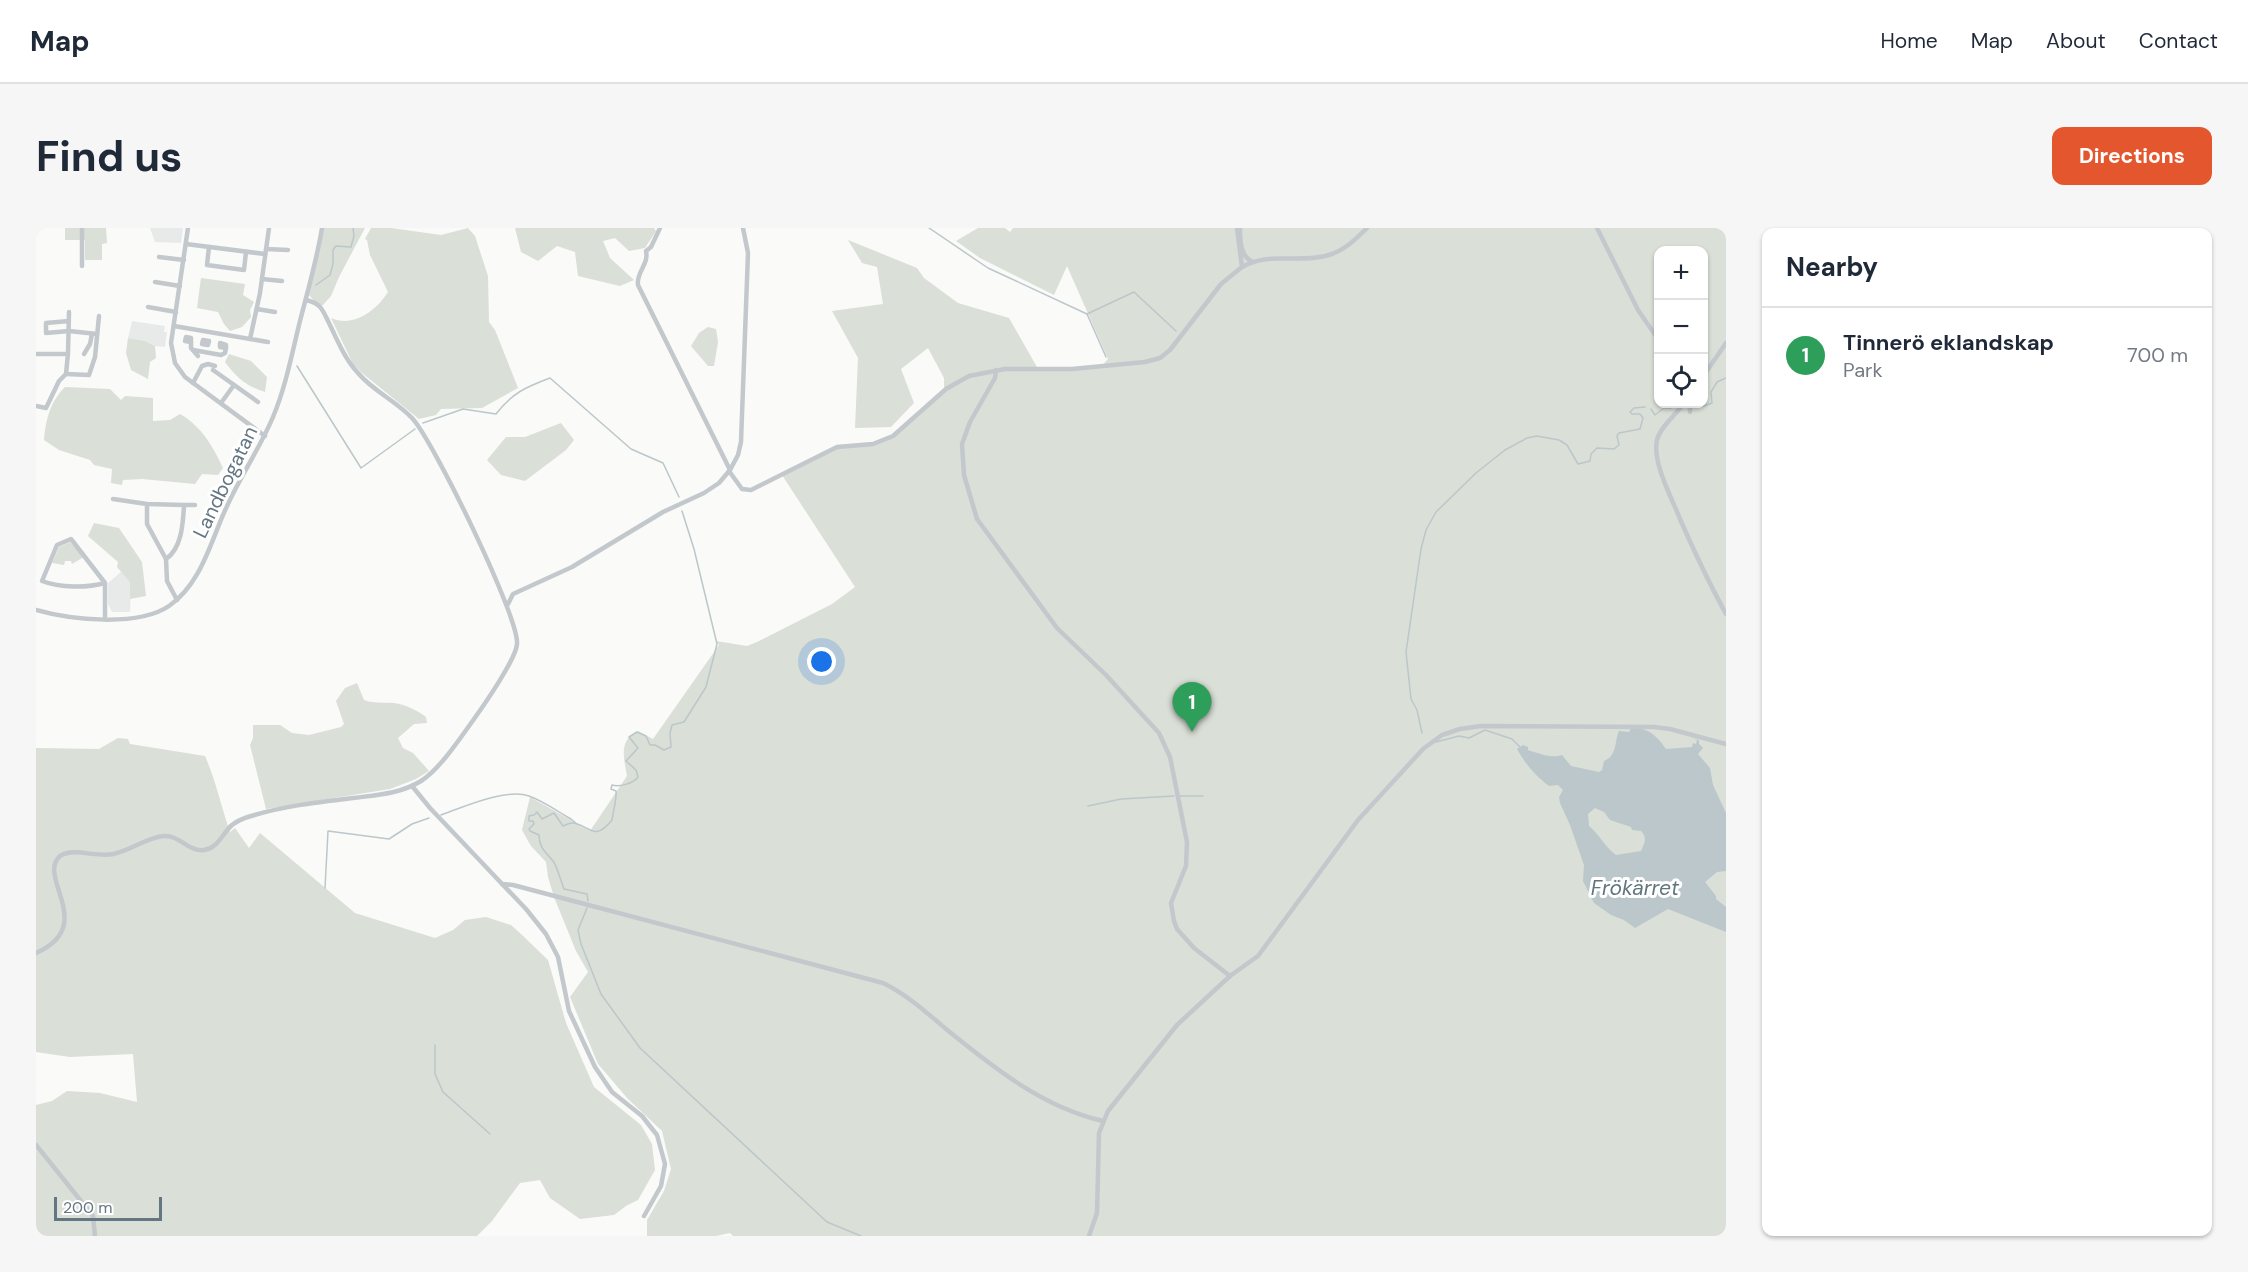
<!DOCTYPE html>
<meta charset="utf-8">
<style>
:root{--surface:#fff;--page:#f6f6f7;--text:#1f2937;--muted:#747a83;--line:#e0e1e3;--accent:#e4572e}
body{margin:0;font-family:"DM Sans",sans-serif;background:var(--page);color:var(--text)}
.controls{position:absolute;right:18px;top:18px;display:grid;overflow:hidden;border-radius:12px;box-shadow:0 2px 4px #0004}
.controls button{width:54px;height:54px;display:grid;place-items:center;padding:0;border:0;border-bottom:2px solid var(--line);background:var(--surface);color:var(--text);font:30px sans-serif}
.scale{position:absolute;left:18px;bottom:15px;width:108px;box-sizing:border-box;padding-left:6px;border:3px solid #657683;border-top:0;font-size:16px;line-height:21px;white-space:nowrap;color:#657683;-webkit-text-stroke:4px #fff;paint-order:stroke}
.you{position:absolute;left:786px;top:434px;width:21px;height:21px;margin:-15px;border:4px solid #fff;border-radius:50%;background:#1a73e8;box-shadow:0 0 0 9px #1a73e833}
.badge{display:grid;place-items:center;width:39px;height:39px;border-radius:50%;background:var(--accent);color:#fff;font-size:20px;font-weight:700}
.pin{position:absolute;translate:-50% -50px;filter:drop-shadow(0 2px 3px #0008)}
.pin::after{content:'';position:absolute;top:32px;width:21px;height:18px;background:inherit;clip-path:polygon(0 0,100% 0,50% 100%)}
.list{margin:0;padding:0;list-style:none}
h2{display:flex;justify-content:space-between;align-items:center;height:78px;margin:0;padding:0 24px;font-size:26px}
h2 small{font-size:20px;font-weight:400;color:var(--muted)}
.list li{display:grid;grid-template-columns:39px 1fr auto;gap:18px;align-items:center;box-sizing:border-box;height:96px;padding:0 24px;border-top:2px solid var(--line)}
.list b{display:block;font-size:22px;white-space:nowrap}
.list p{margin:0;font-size:20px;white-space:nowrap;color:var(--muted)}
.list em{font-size:20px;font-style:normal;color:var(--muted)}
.icon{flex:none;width:33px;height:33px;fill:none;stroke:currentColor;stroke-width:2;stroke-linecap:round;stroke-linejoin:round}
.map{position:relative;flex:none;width:1690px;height:1008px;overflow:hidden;border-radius:12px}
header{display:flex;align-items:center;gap:36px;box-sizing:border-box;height:84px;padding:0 30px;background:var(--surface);border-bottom:2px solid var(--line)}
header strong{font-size:28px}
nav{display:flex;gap:33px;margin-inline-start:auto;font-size:21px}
.intro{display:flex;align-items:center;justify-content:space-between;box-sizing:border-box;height:144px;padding:0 36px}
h1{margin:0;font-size:42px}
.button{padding:15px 27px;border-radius:12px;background:var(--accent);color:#fff;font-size:21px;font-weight:700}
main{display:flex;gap:36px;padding:0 36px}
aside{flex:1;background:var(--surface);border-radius:12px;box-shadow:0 2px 4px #0004}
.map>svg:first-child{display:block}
</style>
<header>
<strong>Map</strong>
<nav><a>Home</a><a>Map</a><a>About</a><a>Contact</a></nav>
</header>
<div class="intro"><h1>Find us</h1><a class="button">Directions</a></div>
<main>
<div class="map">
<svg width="1690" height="1008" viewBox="0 0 1690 1008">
<rect width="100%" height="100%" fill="#fafaf8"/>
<g fill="#e8e9e9">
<polygon points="114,0 147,0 145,15 119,14"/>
<polygon points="96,93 129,98 128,104 131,104 129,119 119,118 109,113 92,110"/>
<polygon points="86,343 95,354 94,384 76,384 72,376 72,355"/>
</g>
<g fill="#dadfd7" fill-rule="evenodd">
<polygon points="29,0 70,0 71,15 66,16 66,32 49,32 49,12 29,12"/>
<polygon points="287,0 329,0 303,49 295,68 286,78 280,75 273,67"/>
<path d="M335,0H355L405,7L432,0L439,8L452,48L453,94L459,102L482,160L446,180L405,181L400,187L383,191L326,145L317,136L295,90C317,100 340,83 352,64L334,27L331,12L329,11Z"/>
<polygon points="479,0 618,0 620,3 609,20 593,23 579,10 567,13 574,30 598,52 584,58 542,48 539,24 521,18 502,33 485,24"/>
<path d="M942,0H969L974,4L977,0H1690V1008H697L694,1005L680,1008H611V992L628,963L635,941L626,903L592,871L562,836L534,769L552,744L540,723L518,669L512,649L510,634L495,618L486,602L494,569L554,603L591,548C588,531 582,512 602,503L617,511L683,417L680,413L711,418L721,414L796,376L819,359L746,247L798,221L832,216L856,209L908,163V150L892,120L865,141L878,175L855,199L819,200L822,130L796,83L847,76L841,39L826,35L812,12L881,40L888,50L922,75L973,90L1001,139H1065L1072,131L1031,38L1018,67L944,30L920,13ZM1622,22H1668V176H1622Z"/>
<polygon points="165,50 209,56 207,67 218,74 214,82 215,89 206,99 194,103 188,96 182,84 161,80"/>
<polygon points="672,99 680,101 682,114 678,138 672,138 655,118 663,105"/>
<polygon points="92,110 109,113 119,118 120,130 114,134 112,151 95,142 90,125"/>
<path d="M193,126L215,133L231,149L229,164C210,158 201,150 189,134Z"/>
<path d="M29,159L74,161L85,172L89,168L117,170V193L134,192L144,186C165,198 177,218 187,240L182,247L166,246L159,256L106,251L87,252L86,257L75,255L76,241L58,237L54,232L23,222L8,212C10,191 14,174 29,159Z"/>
<polygon points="525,195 538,212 530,222 489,253 465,247 451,232 470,209 489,209"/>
<polygon points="58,295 83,300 106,334 110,368 94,371 94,354 81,339 82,334 52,308"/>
<polygon points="34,314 48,329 36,336 35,333 29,333 28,337 16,335 23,319"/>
<path d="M321,455L328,472C338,476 347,474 358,475C368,476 383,483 390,489L391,495L378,496L362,510L367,520L377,525L393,543L380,551L354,561L230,581L214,517L217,510V497H244L256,505L273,507L305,499L308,496L300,473L309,460Z"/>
<path d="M82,510L92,511L94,516L169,528C180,553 185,578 194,604L199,600L213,620L224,605L319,685L399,710L417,702L429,692L450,689L475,697L485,706L512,732L530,795L558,859L605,897L616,916L619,942L602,972L590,978L578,987L544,991L514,970L504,952L484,955L456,993L441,1008H0V877L16,873L31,863L64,865L101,874L97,826L34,829L0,824V520L63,521Z"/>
</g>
<path fill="#bbc7cb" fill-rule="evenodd" d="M1595,500C1613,500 1620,507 1630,521L1656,519L1657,515L1660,516L1661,512L1656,510L1663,512V516L1667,520L1662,526L1674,540L1677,557L1690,585V643L1681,644L1669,654L1680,668V671L1690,679V704L1632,681L1599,700L1588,692L1575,687L1558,675L1547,653L1548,637L1534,597L1524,575L1523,569L1527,562L1522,557L1513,558C1499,547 1490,537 1481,521L1487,517L1492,519V522C1502,525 1516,531 1526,527L1535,538L1563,544L1566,542L1568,533C1582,527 1578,514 1583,503L1593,504ZM1559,580L1568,584L1574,592L1595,599L1596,602L1605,603C1612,610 1608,616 1605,623L1580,627C1569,619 1563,606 1553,598L1552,586Z"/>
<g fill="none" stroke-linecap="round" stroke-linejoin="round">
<g stroke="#bbc7cb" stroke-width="1.5">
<polyline points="893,0 952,40 1051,86 1098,64 1140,103"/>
<polyline points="280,57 294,47 297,36 297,22 300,18 315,19 318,8 317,0"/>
<polyline points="1051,86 1070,129"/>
<polyline points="261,138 325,240 379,201"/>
<polyline points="1664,176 1668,178 1676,175 1675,164 1681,154 1690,150"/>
<polyline points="1615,181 1619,187 1628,180 1635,180 1639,176"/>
<path d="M387,195L427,181L460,186C476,165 490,159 514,150L595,221L627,235L643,269"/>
<polyline points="1386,505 1381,482 1375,471 1370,424 1385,321 1390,302 1400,284 1440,245 1469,222 1491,210 1501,208 1523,212 1531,217 1542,236 1554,233 1555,226 1561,220 1578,221 1583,217 1581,208 1583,205 1604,201 1607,190 1604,186 1596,186 1594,184 1598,180 1609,179"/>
<polyline points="1400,514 1423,508 1433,510 1449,502 1476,511 1484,519"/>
<polyline points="1144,568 1167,568"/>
<polyline points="1052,578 1085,571 1138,568"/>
<path d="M405,587C427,579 470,560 493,568C507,573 521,583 535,591L541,596"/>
<polyline points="289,660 292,603 353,611 376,596 393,590"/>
<path d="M552,673L551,666L528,661C525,653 521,638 517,633C510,624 503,620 503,607L494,603L493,601L498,596L497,593H493V588L498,587L501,584L506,591L518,585L527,598C530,597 533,595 536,595C552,595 557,616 576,592C577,584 581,570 580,563L575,561L576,557C583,559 597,556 602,549L600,542L590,533L602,520L593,509L601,504L610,508L614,517H619L628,522L635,519L634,505L636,497L648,494L670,459L681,416L658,321L646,283"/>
<polyline points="551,680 542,702 545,716 565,766 604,820 791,994 825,1008"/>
<polyline points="399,817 399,846 407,864 454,906"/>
</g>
<g stroke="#c3c8cc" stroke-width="4.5">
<polyline points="46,0 46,38"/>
<polyline points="152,0 135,115 139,135 149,149 229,208"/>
<path d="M624,0L615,19L610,23C613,37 600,44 602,57L694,242"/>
<path d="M1204,0C1204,12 1204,29 1217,34"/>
<polyline points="1561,0 1602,82 1622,111"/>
<polyline points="150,16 229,26"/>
<polyline points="173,19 171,37 208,42 210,24"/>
<polyline points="230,21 252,22"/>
<polyline points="123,29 148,32"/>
<path d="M1206,39C1233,23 1264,36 1293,27C1309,22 1320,11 1331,0"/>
<polyline points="226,51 246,53"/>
<polyline points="119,54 144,58"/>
<polyline points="112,79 140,84"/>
<polyline points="221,81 239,84"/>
<polyline points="33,93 10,95 10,105 33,103 61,106"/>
<polyline points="138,98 232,114"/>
<polygon points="150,109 155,110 155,114 149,113"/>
<polyline points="214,111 224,65 233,0"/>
<polygon points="167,112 173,113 172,117 166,116"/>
<polyline points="155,114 155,120 162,128"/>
<polygon points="184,115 190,117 190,120 184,119"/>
<polyline points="157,122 185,127 189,125 190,120"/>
<polyline points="0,126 29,126"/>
<polyline points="48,126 54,116 56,106"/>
<polyline points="177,142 222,174"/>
<polyline points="960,142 959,150 934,194 926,216 928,247 941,291 1021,400 1070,447 1123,505 1134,529 1151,614 1150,638 1135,675 1138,693 1141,701 1158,720 1194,748"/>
<polyline points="30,146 53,147 59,129 63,88"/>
<polyline points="1668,147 1690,115"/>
<polyline points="157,155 166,138 172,136 179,138"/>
<polyline points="185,175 198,157"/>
<path d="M1647,176C1640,187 1624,199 1621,212C1616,235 1636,270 1644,291C1658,323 1673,355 1690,386"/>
<polyline points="1652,176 1654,178 1654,184"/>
<polyline points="0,178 10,180 23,153 30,146 32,125 33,84"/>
<polyline points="693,243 706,261 715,262 801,219 837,216 857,208 910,161 933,148 969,141 1036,141 1109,134 1124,130 1134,122 1185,56 1206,39 1201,0"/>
<path d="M77,271L111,276L148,277C147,295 146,320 130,331L131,353L141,372"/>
<polyline points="111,276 111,296 130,331"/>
<polyline points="148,277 159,277"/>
<polyline points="472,376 477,366 536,339 627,284 668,265 683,255 694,242 702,227 705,214 712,25 707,0"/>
<path d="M0,382C35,392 102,399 133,378C166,355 175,312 191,278C205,247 224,220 237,189C250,158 256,125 264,93C272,62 281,31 286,0"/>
<path d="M69,391V355L35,311L21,317L6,353C24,360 51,360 69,355"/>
<polyline points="376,558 394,580 490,681 510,706 522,729 533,783 559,839 576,864 606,888 621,907 629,936 625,958 608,988"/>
<path d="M466,656L477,657L847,755C870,766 890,784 910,801C957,839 1006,879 1067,893"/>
<path d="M0,725C62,698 0,649 24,628C39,619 60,630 77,626C94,623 111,609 128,608C144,607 152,624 168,622C182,620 186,606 196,597C201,593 208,590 215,588C248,578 283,574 317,570C341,567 364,566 385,553C404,541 425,509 438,491C448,477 480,431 481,416C484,391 397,212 376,190C360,173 337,163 322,145C308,130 301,111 292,93C290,89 287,82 284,79C281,75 274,73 270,72"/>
<polyline points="0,917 57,988 59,1008"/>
<polyline points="1053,1008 1061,985 1063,905 1072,883 1141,797 1194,748 1222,728 1322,592 1387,521 1406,507 1424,501 1445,498 1618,499 1634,501 1690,516"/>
</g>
</g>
<g text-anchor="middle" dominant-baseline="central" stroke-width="6" stroke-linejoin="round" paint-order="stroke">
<g font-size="20" fill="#657683" stroke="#fff">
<text transform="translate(189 254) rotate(-64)">Landbogatan</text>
</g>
<g font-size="21" font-style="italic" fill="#60757c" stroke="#fff">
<text x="1599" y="660">Frökärret</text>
</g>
</g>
</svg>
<div class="controls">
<button>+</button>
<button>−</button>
<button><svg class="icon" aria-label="locate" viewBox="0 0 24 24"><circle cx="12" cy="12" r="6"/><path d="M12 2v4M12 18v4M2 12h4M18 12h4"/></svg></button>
</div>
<div class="scale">200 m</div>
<div class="you"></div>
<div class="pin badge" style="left:1156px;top:504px;background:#2e9e5b">1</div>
</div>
<aside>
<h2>Nearby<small></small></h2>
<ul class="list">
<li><span class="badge" style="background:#2e9e5b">1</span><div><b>Tinnerö eklandskap</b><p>Park</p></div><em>700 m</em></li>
</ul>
</aside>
</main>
